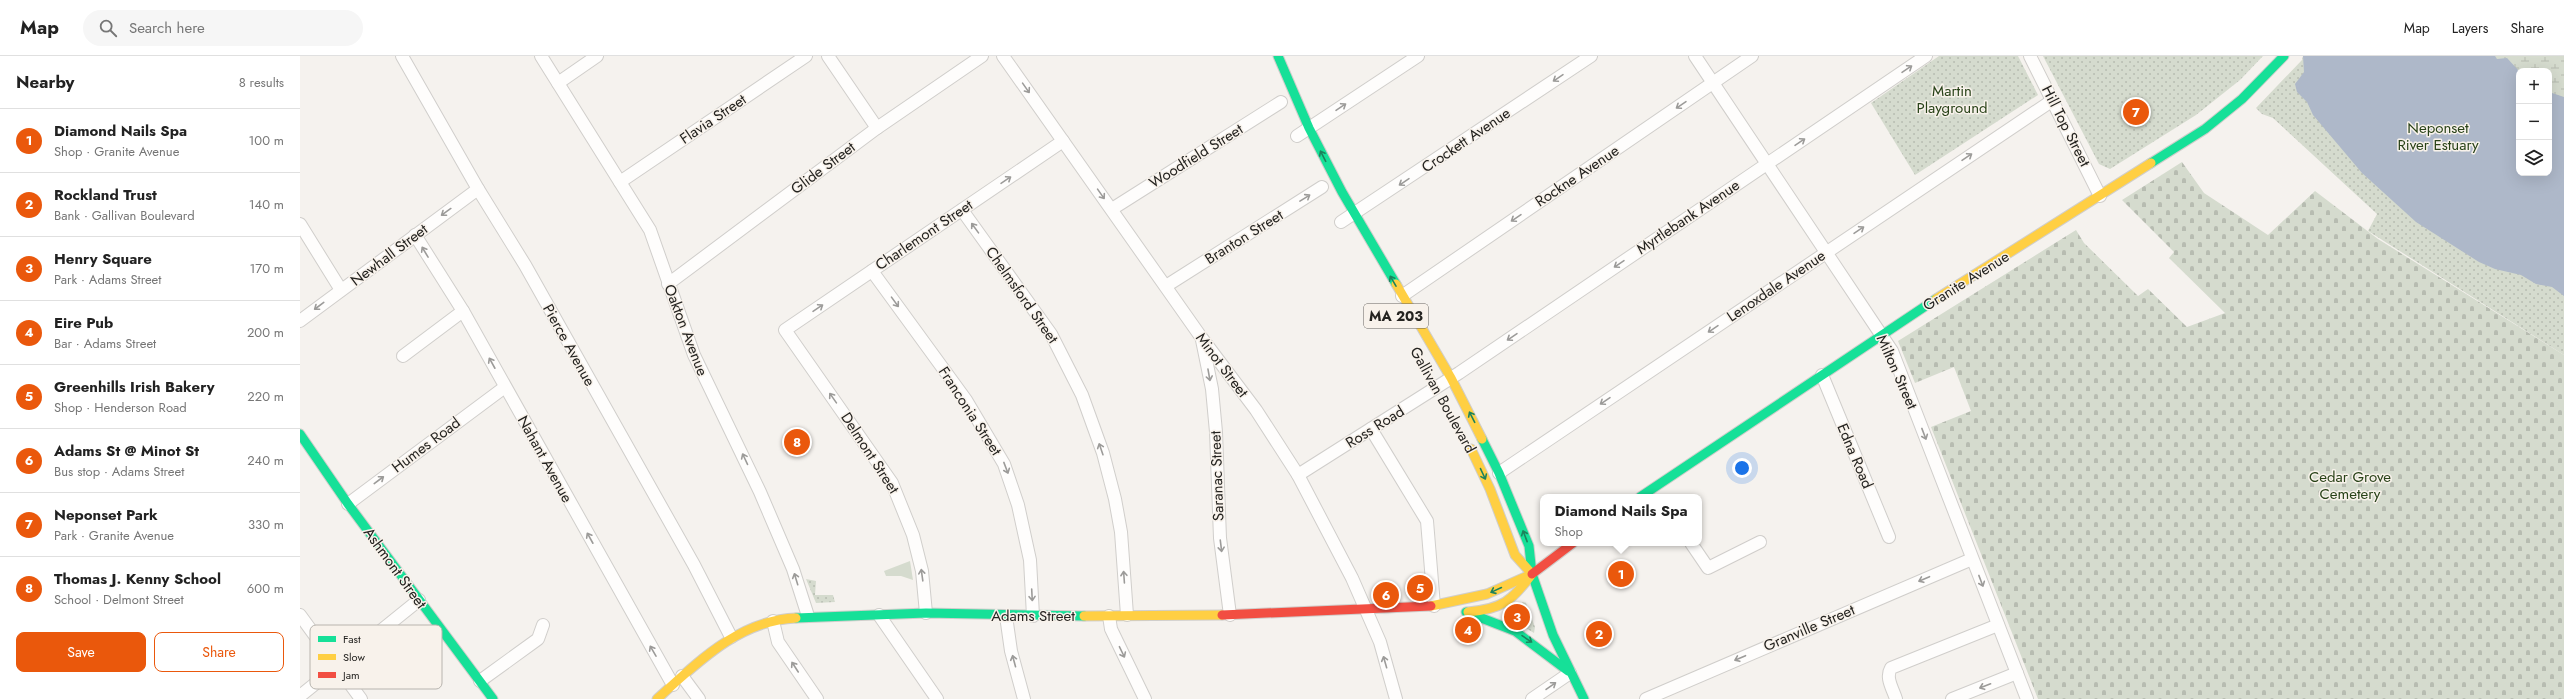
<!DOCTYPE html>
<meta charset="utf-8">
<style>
:root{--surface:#fff;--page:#f6f6f6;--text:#222;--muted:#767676;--line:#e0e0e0;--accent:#ea580c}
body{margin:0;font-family:Jost,sans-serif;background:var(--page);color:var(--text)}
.controls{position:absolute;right:12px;top:12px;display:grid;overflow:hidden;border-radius:8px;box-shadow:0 4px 16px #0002}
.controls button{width:36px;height:36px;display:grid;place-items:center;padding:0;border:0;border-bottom:1px solid var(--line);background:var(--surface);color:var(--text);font:20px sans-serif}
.you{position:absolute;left:1442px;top:412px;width:14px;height:14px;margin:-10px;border:3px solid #fff;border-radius:50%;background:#1a73e8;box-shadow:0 0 0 6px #1a73e833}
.badge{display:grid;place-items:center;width:26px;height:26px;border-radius:50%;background:var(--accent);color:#fff;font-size:13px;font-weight:700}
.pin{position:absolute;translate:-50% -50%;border:2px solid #fff;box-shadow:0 1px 4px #0006}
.popup{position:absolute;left:1240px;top:438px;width:162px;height:52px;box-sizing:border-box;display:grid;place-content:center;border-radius:8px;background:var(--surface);filter:drop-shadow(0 1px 3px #0005);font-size:13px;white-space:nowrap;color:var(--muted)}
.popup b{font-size:15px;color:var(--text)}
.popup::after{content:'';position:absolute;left:50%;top:100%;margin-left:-8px;border:8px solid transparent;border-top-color:var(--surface)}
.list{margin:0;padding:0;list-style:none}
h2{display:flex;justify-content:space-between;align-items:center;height:52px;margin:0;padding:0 16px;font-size:17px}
h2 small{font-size:13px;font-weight:400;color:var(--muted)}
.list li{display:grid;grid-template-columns:26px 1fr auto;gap:12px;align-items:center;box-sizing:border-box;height:64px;padding:0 16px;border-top:1px solid var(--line)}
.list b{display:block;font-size:15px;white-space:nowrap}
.list p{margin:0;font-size:13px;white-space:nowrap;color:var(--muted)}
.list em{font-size:13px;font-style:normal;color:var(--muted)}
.actions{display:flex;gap:8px;padding:12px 16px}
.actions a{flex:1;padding:9px 0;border:1px solid var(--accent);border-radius:8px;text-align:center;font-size:14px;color:var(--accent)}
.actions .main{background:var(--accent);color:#fff}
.icon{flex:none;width:22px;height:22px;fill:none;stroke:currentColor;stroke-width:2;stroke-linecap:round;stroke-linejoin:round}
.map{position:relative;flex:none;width:2264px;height:643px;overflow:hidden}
header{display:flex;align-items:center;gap:24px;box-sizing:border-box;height:56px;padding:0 20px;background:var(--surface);border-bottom:1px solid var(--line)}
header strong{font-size:19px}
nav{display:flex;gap:22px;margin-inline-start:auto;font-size:14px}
.search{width:280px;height:36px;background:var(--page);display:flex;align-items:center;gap:10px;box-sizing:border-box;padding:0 14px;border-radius:22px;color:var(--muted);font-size:15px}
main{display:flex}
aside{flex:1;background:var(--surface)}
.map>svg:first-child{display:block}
</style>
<header>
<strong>Map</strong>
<div class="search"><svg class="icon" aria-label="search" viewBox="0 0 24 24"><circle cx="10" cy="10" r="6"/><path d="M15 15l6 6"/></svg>Search here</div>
<nav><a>Map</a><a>Layers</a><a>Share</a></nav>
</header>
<main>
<aside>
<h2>Nearby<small>8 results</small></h2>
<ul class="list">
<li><span class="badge">1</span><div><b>Diamond Nails Spa</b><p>Shop · Granite Avenue</p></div><em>100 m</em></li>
<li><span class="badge">2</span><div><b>Rockland Trust</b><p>Bank · Gallivan Boulevard</p></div><em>140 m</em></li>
<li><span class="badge">3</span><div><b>Henry Square</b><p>Park · Adams Street</p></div><em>170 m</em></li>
<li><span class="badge">4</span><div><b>Eire Pub</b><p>Bar · Adams Street</p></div><em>200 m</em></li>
<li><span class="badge">5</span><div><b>Greenhills Irish Bakery</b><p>Shop · Henderson Road</p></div><em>220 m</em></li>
<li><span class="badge">6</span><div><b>Adams St @ Minot St</b><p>Bus stop · Adams Street</p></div><em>240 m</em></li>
<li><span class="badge">7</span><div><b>Neponset Park</b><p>Park · Granite Avenue</p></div><em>330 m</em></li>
<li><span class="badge">8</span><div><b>Thomas J. Kenny School</b><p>School · Delmont Street</p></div><em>600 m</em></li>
</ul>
<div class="actions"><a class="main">Save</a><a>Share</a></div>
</aside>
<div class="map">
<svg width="2264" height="643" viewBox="0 0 2264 643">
<defs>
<pattern id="grass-dots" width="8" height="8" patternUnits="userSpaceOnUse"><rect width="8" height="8" fill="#d5dbce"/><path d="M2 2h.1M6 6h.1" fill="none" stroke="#b7bcb1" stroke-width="1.8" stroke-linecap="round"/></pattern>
<pattern id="wetland-marsh" width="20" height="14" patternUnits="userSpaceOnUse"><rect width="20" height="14" fill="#d5dbce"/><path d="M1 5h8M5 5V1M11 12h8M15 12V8" fill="none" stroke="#b7bcb1"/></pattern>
<pattern id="cemetery-stones" width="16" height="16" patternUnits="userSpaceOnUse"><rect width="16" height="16" fill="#d5dbce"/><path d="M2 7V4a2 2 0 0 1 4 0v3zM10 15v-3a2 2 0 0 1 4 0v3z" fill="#b7bcb1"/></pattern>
</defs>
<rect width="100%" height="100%" fill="#f5f2ee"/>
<g fill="url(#grass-dots)" fill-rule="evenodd">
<polygon points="1639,0 1718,0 1738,39 1615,119 1571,47"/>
<polygon points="1743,0 1963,0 1940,24 1896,59 1810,113 1799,108"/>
<path d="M2003,0H2264V299L2068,175L2077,158L1973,62L1962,58L1956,52L2002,4ZM2219,15H2249V117H2219Z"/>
<polygon points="506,523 516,525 515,539 533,539 535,546 516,547"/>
<polygon points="1223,546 1226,547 1235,571 1234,577 1202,558"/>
</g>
<polygon fill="url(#wetland-marsh)" points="2141,0 2264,0 2264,78 2249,70 2249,15 2219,15 2219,52"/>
<polygon fill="url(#cemetery-stones)" points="1882,106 1904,137 1968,179 2015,135 2078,183 2264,299 2264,643 1738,643 1631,371 1671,355 1654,311 1615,327 1598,285 1776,174 1784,187 1838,240 1848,233 1887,271 1925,257 1869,202 1874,196 1822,144"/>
<polygon fill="#d5dbce" points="610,505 613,524 601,520 586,520 584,515"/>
<polygon fill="#aeb8c9" points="2003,0 2195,0 2197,3 2207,2 2219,15 2219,117 2249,117 2249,36 2264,41 2264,240 2252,231 2236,228 2221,219 2195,213 2179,206 2116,166 2062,117 2013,59 2007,46 1997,36 1995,28 2004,16"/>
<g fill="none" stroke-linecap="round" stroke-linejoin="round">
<g stroke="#d0cecb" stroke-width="14">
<g id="street">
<polyline points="102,0 178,133 225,209 394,509 431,581"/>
<polyline points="241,0 350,174 394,299 460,436 493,513 508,560"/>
<polyline points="528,0 577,72"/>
<polyline points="703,0 901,281 956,354 998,419 1052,522 1080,586 1096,643"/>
<polyline points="1395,0 1592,295 1727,643"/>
<polyline points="1730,0 1800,140"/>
<polyline points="258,27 297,0"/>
<polyline points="997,80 1118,0"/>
<polyline points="320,126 506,0"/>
<polyline points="812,153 981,46"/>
<polyline points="662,154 751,278 782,339 803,397 815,443 821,476 827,559"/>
<polyline points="1041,166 1291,0"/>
<polyline points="0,168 41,234"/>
<polyline points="115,179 163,255 373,629"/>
<polyline points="572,215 666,344 704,408 718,449 730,504 733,560"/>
<polyline points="368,228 577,72 682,0"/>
<polyline points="866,230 1022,131"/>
<polyline points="1102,240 1452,0"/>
<polyline points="0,265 178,133"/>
<polyline points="902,284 912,333 916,376 920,482 930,559"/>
<polyline points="103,300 163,255"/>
<polyline points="1522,319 1589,481"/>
<polyline points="1071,373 1127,465 1134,550"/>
<polyline points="1199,417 1753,44"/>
<polyline points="998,419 1159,317 1626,0"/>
<polyline points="48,448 205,331"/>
<polyline points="1391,487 1408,512 1460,486"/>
<polyline points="626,557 622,515 613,479 592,427 485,274 763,85"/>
<polyline points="0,559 61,643"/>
<polyline points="579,559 637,643"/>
<polyline points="706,560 711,595 724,643"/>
<polyline points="809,560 811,573 845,643"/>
<polyline points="473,565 478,586 517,643"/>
<polyline points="382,620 399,643"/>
<polyline points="180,625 238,583 243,569"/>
<polyline points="0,640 119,544"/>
<polyline points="1232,643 1270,617"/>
<polyline points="1346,643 1672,503"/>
<path d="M1596,643C1593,633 1585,622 1591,612L1698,569"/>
<polyline points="1652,643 1717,617"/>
</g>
</g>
<g stroke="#d0cecb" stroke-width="11">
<g id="fast">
<polyline points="978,0 1009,72 1042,136 1096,228"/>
<polyline points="1851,107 1905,73 1942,43 1984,0"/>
<polyline points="0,378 48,448 193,643"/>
<polyline points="1182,383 1199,417 1229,490 1232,518 1253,579 1284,643"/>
<polyline points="1340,441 1636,243"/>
<polyline points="1166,556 1215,575 1268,615"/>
<polyline points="496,562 626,557 784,560"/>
</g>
</g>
<g stroke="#d0cecb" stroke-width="11">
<g id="slow">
<polyline points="1096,228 1151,322 1182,383"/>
<polyline points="1636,243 1851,107"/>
<polyline points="1171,393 1190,433 1215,499 1232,518"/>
<polyline points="1131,550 1187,538 1232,518"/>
<path d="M1168,556C1202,553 1212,545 1232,518"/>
<polyline points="784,560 922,559"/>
<path d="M357,643C397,607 439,564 496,562"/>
</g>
</g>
<g stroke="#d0cecb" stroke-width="11">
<g id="jam">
<polyline points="1232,518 1273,487"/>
<polyline points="922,559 1131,550"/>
</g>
</g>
<use href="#street" stroke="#fefdfc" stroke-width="12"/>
<use href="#fast" stroke="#16e098" stroke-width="9"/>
<use href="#slow" stroke="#ffcf43" stroke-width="9"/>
<use href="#jam" stroke="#f24e42" stroke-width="9"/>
</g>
<defs><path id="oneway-shaft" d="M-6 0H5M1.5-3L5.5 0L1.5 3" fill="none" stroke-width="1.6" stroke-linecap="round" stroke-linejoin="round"/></defs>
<g stroke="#9c9b99">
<use href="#oneway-shaft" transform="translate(1607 13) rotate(-34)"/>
<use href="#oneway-shaft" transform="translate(1258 22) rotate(146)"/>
<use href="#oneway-shaft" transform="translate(726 32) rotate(55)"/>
<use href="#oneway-shaft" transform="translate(1381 49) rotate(146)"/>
<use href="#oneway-shaft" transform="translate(1041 51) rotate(-34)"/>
<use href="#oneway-shaft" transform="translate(1500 86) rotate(-34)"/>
<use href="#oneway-shaft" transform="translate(1667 101) rotate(-34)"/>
<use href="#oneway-shaft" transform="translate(706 124) rotate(-34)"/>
<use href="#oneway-shaft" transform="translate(1104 126) rotate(146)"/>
<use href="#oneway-shaft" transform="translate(801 138) rotate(55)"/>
<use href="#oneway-shaft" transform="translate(1005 142) rotate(-32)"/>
<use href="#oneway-shaft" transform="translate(146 156) rotate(144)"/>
<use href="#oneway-shaft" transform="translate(1216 162) rotate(146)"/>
<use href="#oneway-shaft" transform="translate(675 172) rotate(-126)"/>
<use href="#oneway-shaft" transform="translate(1559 174) rotate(-34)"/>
<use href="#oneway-shaft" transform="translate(125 196) rotate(-121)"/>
<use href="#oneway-shaft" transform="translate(1319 208) rotate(146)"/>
<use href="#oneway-shaft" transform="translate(595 246) rotate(54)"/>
<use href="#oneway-shaft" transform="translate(19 250) rotate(143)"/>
<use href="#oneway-shaft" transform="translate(518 252) rotate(-34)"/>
<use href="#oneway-shaft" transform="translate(1413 273) rotate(146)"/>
<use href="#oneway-shaft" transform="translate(1212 281) rotate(146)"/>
<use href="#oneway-shaft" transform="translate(192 307) rotate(-119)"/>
<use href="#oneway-shaft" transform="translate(909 319) rotate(80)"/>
<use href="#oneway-shaft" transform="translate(533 342) rotate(-125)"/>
<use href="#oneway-shaft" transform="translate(1305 345) rotate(146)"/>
<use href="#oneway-shaft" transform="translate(1624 378) rotate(69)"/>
<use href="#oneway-shaft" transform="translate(801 393) rotate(-109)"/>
<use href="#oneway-shaft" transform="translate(445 403) rotate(-115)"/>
<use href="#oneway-shaft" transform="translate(706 412) rotate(69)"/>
<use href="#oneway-shaft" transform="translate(79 424) rotate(-37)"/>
<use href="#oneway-shaft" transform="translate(290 482) rotate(-119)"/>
<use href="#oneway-shaft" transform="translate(921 490) rotate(83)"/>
<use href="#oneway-shaft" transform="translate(622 519) rotate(-98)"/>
<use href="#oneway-shaft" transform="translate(824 521) rotate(-94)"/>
<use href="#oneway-shaft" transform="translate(496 523) rotate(-107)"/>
<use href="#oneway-shaft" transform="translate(1624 523) rotate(157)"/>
<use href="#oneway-shaft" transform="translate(1681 525) rotate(69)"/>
<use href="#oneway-shaft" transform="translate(732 539) rotate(87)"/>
<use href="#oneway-shaft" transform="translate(353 595) rotate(-120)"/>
<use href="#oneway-shaft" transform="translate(822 596) rotate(64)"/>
<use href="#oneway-shaft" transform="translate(1440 602) rotate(157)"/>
<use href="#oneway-shaft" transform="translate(714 605) rotate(-105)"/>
<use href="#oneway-shaft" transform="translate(1085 606) rotate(-106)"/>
<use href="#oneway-shaft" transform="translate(495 611) rotate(-123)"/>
<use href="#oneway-shaft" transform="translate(1251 630) rotate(-35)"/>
<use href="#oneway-shaft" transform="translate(1685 630) rotate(159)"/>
</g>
<g stroke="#1d825c">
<use href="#oneway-shaft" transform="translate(1023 100) rotate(-117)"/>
<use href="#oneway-shaft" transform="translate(1093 225) rotate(-120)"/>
<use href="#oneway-shaft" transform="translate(1172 361) rotate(-117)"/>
<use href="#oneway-shaft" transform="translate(1183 418) rotate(65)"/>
<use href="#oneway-shaft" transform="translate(1225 480) rotate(-111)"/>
<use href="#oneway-shaft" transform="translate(1196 534) rotate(155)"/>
<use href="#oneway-shaft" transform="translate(1227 583) rotate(34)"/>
</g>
<g text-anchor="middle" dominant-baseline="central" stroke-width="3" stroke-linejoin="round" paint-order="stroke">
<rect fill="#f8f2eb" stroke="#64615d" stroke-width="1" x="1064" y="248" width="64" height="24" rx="3"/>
<g font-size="14" font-weight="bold" fill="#242320">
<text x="1096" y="260">MA 203</text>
</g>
<g font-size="15" fill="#284218" stroke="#f8f2eb">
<text x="1652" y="35">Martin<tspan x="1652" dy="17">Playground</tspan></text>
<text x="2138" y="72">Neponset<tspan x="2138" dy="17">River Estuary</tspan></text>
<text x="2050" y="421">Cedar Grove<tspan x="2050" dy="17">Cemetery</tspan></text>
</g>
<g font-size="15" fill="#242320" stroke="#f8f2eb">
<text transform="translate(413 63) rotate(-34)">Flavia Street</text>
<text transform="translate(1766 70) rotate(63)">Hill Top Street</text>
<text transform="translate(1166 84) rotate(-34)">Crockett Avenue</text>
<text transform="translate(896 100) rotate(-32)">Woodfield Street</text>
<text transform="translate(523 112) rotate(-37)">Glide Street</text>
<text transform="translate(1277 120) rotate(-34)">Rockne Avenue</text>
<text transform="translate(1388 161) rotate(-34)">Myrtlebank Avenue</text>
<text transform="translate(624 179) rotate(-34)">Charlemont Street</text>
<text transform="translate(944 181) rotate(-32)">Branton Street</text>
<text transform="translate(89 199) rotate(-37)">Newhall Street</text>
<text transform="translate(1666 225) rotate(-32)">Granite Avenue</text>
<text transform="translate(1476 230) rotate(-34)">Lenoxdale Avenue</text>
<text transform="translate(722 239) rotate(55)">Chelmsford Street</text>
<text transform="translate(386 274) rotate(69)">Oakton Avenue</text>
<text transform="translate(269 289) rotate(61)">Pierce Avenue</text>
<text transform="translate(922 309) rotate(53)">Minot Street</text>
<text transform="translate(1597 316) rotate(66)">Milton Street</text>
<text transform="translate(1143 344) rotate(61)">Gallivan Boulevard</text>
<text transform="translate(670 355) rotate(57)">Franconia Street</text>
<text transform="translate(1075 371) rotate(-32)">Ross Road</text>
<text transform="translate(126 389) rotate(-37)">Humes Road</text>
<text transform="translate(570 397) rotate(57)">Delmont Street</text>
<text transform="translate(1555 400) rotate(67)">Edna Road</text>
<text transform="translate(245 403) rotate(61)">Nahant Avenue</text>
<text transform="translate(917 420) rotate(-92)">Saranac Street</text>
<text transform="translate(95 512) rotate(54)">Ashmont Street</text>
<text x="733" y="560">Adams Street</text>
<text transform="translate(1509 572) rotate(-23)">Granville Street</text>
</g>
</g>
<rect x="10" y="569" width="132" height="64" rx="6" fill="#f8f2eb" stroke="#b8b4ae" stroke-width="1"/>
<rect x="18" y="580" width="18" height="6" fill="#16e098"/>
<rect x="18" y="598" width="18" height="6" fill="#ffcf43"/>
<rect x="18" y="616" width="18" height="6" fill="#f24e42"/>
<g font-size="11" fill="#242320">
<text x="43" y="587">Fast</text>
<text x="43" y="605">Slow</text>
<text x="43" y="623">Jam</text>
</g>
</svg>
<div class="controls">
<button>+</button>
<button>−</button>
<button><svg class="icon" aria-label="layers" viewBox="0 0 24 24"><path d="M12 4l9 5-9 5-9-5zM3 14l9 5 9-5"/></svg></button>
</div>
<div class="you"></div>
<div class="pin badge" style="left:1321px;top:518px">1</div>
<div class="popup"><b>Diamond Nails Spa</b>Shop</div>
<div class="pin badge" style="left:1299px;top:578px">2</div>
<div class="pin badge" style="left:1217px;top:561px">3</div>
<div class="pin badge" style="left:1168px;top:574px">4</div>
<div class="pin badge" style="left:1120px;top:532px">5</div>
<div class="pin badge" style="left:1086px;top:539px">6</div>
<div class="pin badge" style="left:1836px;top:56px">7</div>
<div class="pin badge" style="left:497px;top:386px">8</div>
</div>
</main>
